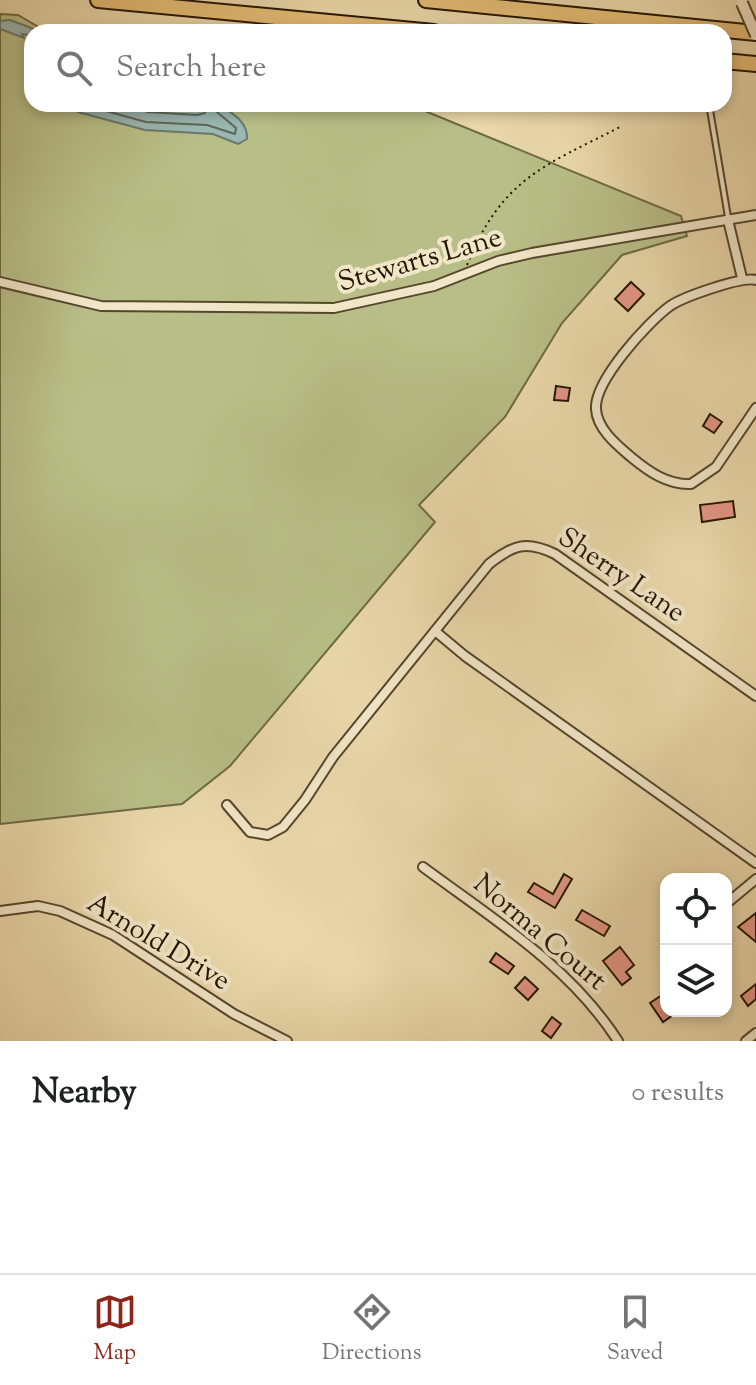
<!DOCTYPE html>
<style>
:root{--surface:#fff;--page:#f2f2f2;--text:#202124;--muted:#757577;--line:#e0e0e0;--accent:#8f2418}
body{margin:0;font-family:"Sorts Mill Goudy",serif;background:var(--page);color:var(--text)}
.controls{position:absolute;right:24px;bottom:24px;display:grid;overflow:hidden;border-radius:16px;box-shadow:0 4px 12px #0003}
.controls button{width:72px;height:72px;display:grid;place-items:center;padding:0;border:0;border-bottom:2px solid var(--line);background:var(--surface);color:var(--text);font:40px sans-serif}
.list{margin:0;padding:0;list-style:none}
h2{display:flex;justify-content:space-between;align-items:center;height:104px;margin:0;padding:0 32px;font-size:34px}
h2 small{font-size:26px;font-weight:400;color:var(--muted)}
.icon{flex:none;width:44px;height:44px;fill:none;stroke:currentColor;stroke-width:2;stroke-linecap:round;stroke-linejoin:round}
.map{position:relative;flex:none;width:756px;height:1041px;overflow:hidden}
.search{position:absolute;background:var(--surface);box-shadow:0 4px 12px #0003;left:24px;right:24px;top:24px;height:88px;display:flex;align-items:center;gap:20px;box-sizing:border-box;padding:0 28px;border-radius:24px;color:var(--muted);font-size:30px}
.sheet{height:232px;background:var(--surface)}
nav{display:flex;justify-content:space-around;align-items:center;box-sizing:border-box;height:112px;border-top:2px solid var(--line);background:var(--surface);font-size:22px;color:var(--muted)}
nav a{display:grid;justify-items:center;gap:4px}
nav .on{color:var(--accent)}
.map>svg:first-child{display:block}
</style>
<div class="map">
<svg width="756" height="1041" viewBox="0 0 756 1041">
<rect width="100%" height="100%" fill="#ead8aa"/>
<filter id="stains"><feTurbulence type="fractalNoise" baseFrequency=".0025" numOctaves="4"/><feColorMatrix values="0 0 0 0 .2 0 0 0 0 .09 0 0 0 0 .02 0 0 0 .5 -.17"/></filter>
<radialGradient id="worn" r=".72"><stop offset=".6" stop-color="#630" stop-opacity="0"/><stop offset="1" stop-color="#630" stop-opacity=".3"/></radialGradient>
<polygon fill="#b8be87" stroke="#6e6a44" stroke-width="2" points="0,14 18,15 47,32 32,32 32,104 408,104 681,216 687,236 622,255 562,323 505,417 419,505 435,522 230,766 182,804 0,824"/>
<g fill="#9ab8b2" stroke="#6b776c" stroke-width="2">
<polygon points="10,20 42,32 32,32 32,36 22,34 24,38 0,29 0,21"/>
<path d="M71,104L223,107C235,115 248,123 247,139L238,144L213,134L145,130L78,112Z"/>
</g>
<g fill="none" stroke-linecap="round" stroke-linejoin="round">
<g stroke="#5f675a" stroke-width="2">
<polyline points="81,104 146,122 207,125 235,134 236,128 217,112 215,104"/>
<polyline points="122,104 148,112 197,115 205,113 205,104"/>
</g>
</g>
<g fill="#e49585" stroke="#241602" stroke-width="2">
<polygon points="631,282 644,294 628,311 615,299"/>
<polygon points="556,386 570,388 568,401 554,400"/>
<polygon points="710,414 722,422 714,433 703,426"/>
<polygon points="733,501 735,517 702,522 700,505"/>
<polygon points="564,874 572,879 555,908 528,892 534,883 553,894"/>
<polygon points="582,910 610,926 604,936 576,920"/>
<polygon points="756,913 756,942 738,927"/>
<polygon points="620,947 634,965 626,972 631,978 622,985 603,961"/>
<polygon points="496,953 514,966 508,974 490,962"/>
<polygon points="525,977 538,989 528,1000 515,988"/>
<polygon points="756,984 756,999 748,1006 741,996"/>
<polygon points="662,995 666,1011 679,1011 663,1022 650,1003"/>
<polygon points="552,1017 561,1024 551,1038 542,1031"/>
</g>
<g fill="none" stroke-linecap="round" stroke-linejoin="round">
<g stroke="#56462c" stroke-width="8">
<polyline id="service" points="709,104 728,217"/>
</g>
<g stroke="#56462c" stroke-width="12">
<g id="minor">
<polyline points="728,220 742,278"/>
<path d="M756,280C742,276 683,297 670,306C648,322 594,381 596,409C597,429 617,445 631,457C649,472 668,485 691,484L716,467L756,408"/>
<polyline points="0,282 101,306 334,308 434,286 498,261 532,253 756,215"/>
<polyline points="435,631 465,656 756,863"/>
<path d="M227,805L250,832L268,835L283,827L305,800L333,757L489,564C513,545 526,540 555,554L756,696"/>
<path d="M423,867C493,919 570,966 618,1041"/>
<polyline points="726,904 756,879"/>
<polyline points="0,911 38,906 60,911 113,935 234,1014 287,1041"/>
<polyline points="746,1041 756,1033"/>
</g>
</g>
<g stroke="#241602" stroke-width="18">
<g id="motorway">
<polyline points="98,0 434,32"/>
<polyline points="426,0 756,33"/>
<polyline points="724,61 756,64"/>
</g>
</g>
<path stroke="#241602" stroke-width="2" stroke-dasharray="2 4" stroke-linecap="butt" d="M467,265C502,178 544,166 622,126"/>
<use href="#service" stroke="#f1e6c8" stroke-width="4"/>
<use href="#minor" stroke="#f1e6c8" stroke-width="8"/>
<use href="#motorway" stroke="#e5bc75" stroke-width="14"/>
<g stroke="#56462c" stroke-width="14" stroke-linecap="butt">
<polyline id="tertiary-bridge" points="742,3 756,35"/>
</g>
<use href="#tertiary-bridge" stroke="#f1e6c8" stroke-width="10"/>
</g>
<g text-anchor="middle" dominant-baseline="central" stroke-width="8" stroke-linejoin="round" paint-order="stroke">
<g font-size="28" fill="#241602" stroke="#f1e6c8">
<text transform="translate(420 261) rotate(-16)">Stewarts Lane</text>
<text transform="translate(621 576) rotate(34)">Sherry Lane</text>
<text transform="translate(539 933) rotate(40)">Norma Court</text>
<text transform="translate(158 943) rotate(31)">Arnold Drive</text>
</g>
</g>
<rect width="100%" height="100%" filter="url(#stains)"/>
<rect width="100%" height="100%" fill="url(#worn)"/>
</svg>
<div class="controls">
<button><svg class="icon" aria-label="locate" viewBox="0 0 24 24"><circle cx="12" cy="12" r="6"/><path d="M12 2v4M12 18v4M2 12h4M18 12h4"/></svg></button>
<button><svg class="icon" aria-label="layers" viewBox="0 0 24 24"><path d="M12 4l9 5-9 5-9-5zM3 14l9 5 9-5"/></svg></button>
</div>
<div class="search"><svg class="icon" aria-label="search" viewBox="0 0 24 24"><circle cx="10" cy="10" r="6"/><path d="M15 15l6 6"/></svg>Search here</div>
</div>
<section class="sheet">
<h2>Nearby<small>0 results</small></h2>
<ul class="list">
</ul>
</section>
<nav>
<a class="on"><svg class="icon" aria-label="map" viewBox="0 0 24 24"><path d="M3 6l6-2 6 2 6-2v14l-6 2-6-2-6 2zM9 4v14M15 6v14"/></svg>Map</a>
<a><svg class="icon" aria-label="directions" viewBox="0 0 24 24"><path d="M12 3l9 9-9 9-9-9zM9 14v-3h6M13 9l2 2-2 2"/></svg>Directions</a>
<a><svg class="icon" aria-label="saved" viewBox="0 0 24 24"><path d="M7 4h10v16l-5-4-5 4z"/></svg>Saved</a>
</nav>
